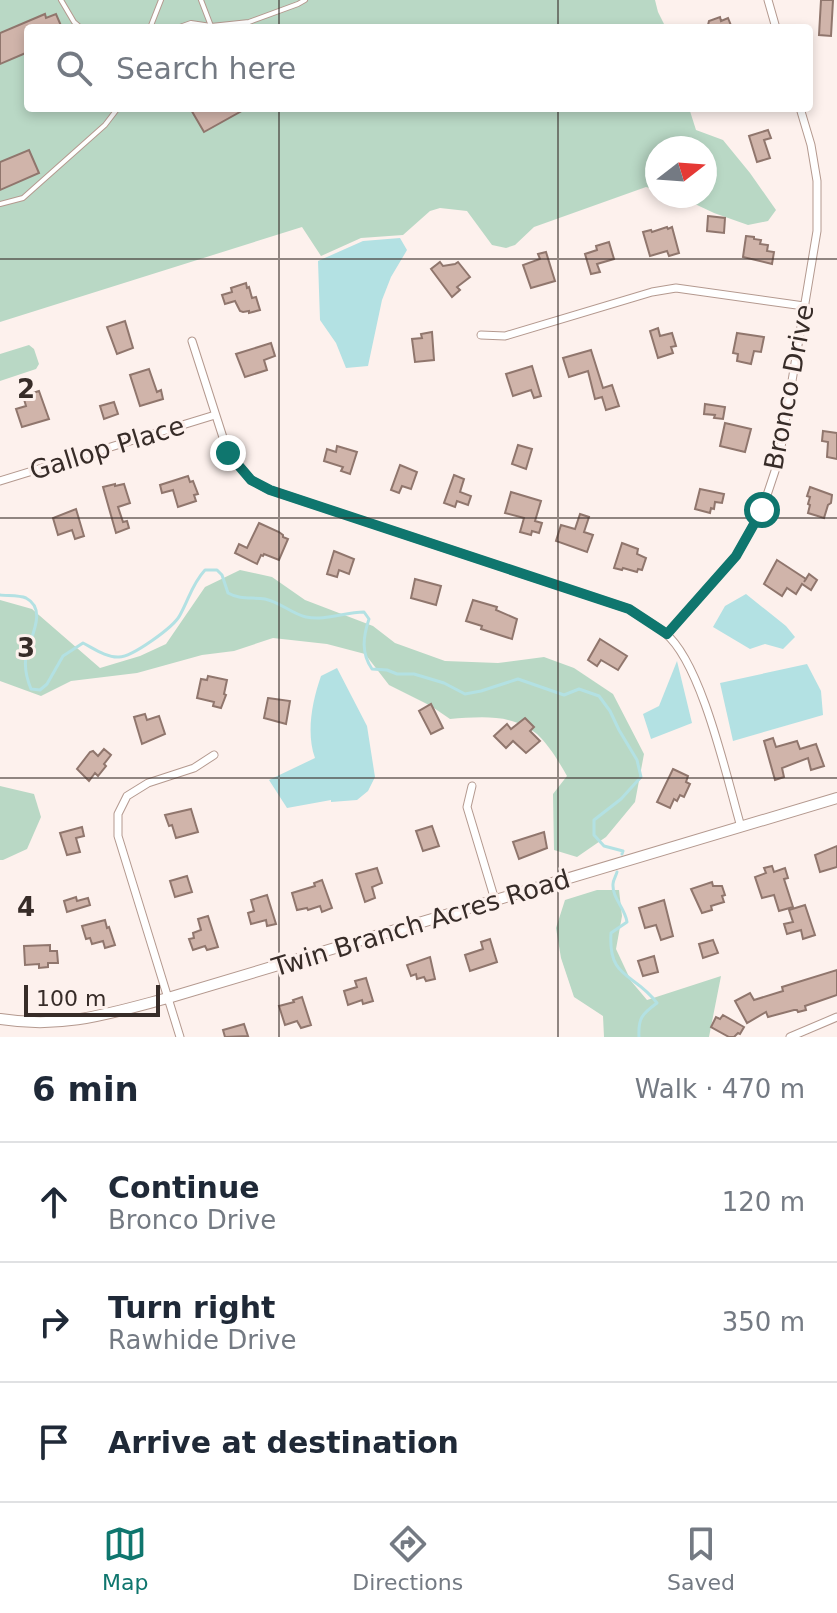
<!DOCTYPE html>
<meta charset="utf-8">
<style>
:root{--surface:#fff;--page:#f6f6f7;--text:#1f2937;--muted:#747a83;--line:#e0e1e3;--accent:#0f766e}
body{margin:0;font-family:"DejaVu Sans",sans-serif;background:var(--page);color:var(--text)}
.compass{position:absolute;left:645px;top:136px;width:72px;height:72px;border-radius:50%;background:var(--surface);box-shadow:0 4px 12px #0003;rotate:73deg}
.scale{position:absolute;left:24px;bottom:20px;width:136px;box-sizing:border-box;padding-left:8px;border:4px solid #372c28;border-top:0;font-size:22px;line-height:28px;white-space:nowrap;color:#372c28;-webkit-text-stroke:6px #fdf1ed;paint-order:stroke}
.stop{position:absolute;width:24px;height:24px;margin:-18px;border:6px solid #0f766e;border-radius:50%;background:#fff}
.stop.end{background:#0f766e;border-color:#fff;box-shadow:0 2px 8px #0008}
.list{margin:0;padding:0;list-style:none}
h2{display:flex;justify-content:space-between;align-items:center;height:104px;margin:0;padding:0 32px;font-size:34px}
h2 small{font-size:26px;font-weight:400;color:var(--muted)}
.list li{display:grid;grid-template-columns:52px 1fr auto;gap:24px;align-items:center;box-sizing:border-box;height:120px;padding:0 32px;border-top:2px solid var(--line)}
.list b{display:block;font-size:30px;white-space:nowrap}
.list p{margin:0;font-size:26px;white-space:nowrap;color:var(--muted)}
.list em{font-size:26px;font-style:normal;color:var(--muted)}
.icon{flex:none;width:44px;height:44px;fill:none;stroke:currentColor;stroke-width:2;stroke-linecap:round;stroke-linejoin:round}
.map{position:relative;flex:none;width:837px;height:1037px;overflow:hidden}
.search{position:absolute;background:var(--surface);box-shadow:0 4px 12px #0003;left:24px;right:24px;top:24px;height:88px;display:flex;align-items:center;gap:20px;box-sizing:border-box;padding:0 28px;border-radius:8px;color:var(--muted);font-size:30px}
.sheet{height:464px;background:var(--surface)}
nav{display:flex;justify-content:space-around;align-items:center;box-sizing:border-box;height:112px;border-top:2px solid var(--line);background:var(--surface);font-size:22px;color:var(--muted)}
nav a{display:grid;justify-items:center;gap:4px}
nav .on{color:var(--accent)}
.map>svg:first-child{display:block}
</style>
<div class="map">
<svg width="837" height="1037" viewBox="0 0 837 1037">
<rect width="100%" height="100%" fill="#fdf1ed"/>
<g fill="#b9d8c5">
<polygon points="0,0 655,0 658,12 666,28 28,28 28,108 689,108 696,130 723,140 750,173 776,210 768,221 748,225 714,213 678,196 705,196 705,148 657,148 657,190 646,187 534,227 515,245 506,248 492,245 467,211 440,208 430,211 403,235 361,238 321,256 302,227 0,322"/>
<polygon points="29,345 34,349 39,364 36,369 0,381 0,354"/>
<path d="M240,570L272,577L305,600L373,626L395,643L445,661L498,663L544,657L574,668L613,694L644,754L635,802L606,837L577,857L554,850L553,794L567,776C559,762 549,745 537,734C512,713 479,717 450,719L431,706L389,685L365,654L327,644L273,638L234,651L202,655L137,673L71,681L41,696L0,681V600L32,609L100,668L140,656L166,644L205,587Z"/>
<polygon points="0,786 34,794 41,817 27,849 3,860 0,860"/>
<polygon points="597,890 619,890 622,916 616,949 631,981 647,1000 721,976 709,1037 604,1037 603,1016 574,997 561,958 556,928 565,900"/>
</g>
<g fill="#b3e1e3">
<polygon points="400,238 407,250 391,277 382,300 368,366 346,368 336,343 320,320 318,261 363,241"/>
<polygon points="746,594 786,626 795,637 783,649 765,644 750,649 713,627 725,606"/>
<polygon points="677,661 692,723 651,739 643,714 659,706"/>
<polygon points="807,664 821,691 823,715 733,741 720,683"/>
<path d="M337,668L367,726L375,777L368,791L357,800L331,802V800L287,808L269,780L315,758C306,733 312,702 321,676Z"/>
</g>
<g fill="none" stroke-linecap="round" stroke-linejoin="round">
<g stroke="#b3e1e3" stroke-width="3">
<path d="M0,595C7,596 19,595 26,598C49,610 28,641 26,657C24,668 27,679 31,689L40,690L47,684L63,656L83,643C93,648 107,658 119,657C132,657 174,627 180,615C189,599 192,584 205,570H217L222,575L228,593C240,600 252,597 265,599C280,602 292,614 306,617C325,621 345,612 364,612L369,619C363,637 361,653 372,669L387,670L397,674H414L444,683L465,694L481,691L518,679L564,695L579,689L599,696L610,711L619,730L637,760L641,777L621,799L594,820V835L604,846L623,851L622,854"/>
<path d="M617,872C616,876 613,880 613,884C612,898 625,908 627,922L611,933C608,980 634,972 657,1003C642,1014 638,1018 639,1037"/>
</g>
</g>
<g fill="#d0b4aa" stroke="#90766d" stroke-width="2">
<polygon points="821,0 833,0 831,36 819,35"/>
<polygon points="45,14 46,18 56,14 62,28 28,28 28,52 0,64 0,33"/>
<polygon points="720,17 721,21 728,18 732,28 702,28 702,26 708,25 709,21"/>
<polygon points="190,108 247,108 204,132"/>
<polygon points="768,130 771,138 764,140 770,158 757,162 749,136"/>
<polygon points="29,150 39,173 0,190 0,162"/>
<polygon points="708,216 725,218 724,233 707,231"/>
<polygon points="667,227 668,229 672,227 679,253 669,256 667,251 650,256 643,232 651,230 652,232"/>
<polygon points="746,236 754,237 754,239 761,240 760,244 768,245 767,251 774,252 772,264 743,257"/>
<polygon points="609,242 614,259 597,264 600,272 591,274 585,254 597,250 596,246"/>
<polygon points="546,252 555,281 531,288 523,265 540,259 538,254"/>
<polygon points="440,262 443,266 455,264 458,262 470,277 457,287 460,290 452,297 431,269"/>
<polygon points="246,283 247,288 249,287 252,298 256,297 260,310 249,313 249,311 243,312 240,311 235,301 225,304 222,295 232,292 231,288"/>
<polygon points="125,321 133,348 117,354 107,327"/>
<polygon points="658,328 660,336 672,333 676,346 671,347 673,353 658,358 650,331"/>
<polygon points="432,332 434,360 415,362 412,339 422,338 421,334"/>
<polygon points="737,333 764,337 761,352 754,351 751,364 737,361 738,354 733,353"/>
<polygon points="271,343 275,356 264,360 267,370 245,377 236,354"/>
<polygon points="591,350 603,388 612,385 619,406 606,410 602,397 595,399 588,371 569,377 563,358"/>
<polygon points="532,366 541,396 534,398 531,390 513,396 506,374"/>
<polygon points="149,369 157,392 161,390 163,399 140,406 130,375"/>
<polygon points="39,391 49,419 22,427 16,409 26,406 23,396"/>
<polygon points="114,402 118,414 104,419 100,406"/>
<polygon points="705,404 725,407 723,419 714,418 715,415 704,414"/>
<polygon points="725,423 751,429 745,452 720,446"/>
<polygon points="823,431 837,433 837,459 827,457 828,442 822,441"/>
<polygon points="518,445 532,449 526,469 512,464"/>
<polygon points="337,446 357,452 350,474 341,471 343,467 324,461 327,449 336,452"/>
<polygon points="400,465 417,472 411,489 402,486 399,493 391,490"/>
<polygon points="454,475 464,479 460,492 471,496 468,505 457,501 455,507 444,503"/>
<polygon points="188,476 190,482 193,481 198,494 194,495 196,501 178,507 173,490 162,493 160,485"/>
<polygon points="115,484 115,486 124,484 130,503 118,507 123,522 127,521 129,528 116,533 103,487"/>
<polygon points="810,487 832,495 831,503 828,505 824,518 808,513 810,505 808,504 810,497 807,496"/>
<polygon points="700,489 724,494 722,503 715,502 714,509 711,508 710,513 695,509"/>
<polygon points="511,492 541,501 535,521 542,523 539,533 532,531 531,535 520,532 524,518 505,513"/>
<polygon points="76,509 84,536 75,539 72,530 58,535 53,518"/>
<polygon points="580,514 589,517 584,532 593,535 587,552 556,541 561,525 575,529"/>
<polygon points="259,523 279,532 283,535 283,537 288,539 279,560 264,554 263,556 261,555 257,564 235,553 239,544 247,548"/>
<polygon points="622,543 638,549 637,554 646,558 642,570 638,569 637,572 623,568 622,570 614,568"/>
<polygon points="334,551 354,559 349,574 339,570 337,577 327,574"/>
<polygon points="777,560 806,579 804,582 809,574 817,580 811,590 802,584 796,594 787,588 782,596 764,584"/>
<polygon points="415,579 441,586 436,605 411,598"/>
<polygon points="473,600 497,607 496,610 517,619 512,639 481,629 482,626 466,621"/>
<polygon points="600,639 627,656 618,670 601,660 597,666 588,660"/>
<polygon points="208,676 227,680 224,694 226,695 221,708 213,706 214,702 197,698 201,679 207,680"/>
<polygon points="268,698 290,701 286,724 264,718"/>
<polygon points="431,704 443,728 431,734 419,711"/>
<polygon points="145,714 147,720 159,716 165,734 142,744 134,717"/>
<polygon points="525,718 534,727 530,731 540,741 526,753 513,741 506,748 494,736 507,724 511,729"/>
<polygon points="773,738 776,747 797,741 800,749 816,744 824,766 811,770 808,758 782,768 784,777 775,780 764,741"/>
<polygon points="104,749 111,755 104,764 106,766 98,776 95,773 89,781 77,769 90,752 93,751 98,756"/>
<polygon points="673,769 688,776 686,782 690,784 684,797 680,795 677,801 674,799 670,808 657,802"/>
<polygon points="191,809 198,832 176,838 172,825 169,826 165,815"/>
<polygon points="432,826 439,846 423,851 416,831"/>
<polygon points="82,827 84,836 76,838 80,852 67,855 60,833"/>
<polygon points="544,832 547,848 519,859 513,842"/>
<polygon points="837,846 837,867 820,872 815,855"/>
<polygon points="772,866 774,872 785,868 788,878 784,879 793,907 779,911 774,895 762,898 755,877 766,873 764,868"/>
<polygon points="377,868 382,883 372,887 375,898 365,902 356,874"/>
<polygon points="187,876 192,892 175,897 170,881"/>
<polygon points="322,880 332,908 322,912 320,906 308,910 307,908 297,910 292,893 315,886 314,883"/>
<polygon points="712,882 713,886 722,886 725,895 722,896 724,902 711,906 712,910 702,913 691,889"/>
<polygon points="267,895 276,924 267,926 266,920 251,924 248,913 254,911 251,900"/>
<polygon points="76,897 77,901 88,898 90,905 67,912 64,901"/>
<polygon points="664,900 673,936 661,940 656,925 645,928 639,908"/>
<polygon points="805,905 815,935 803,939 801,930 787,934 784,924 793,922 789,910"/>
<polygon points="208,916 218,947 207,950 205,946 193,950 189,939 194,938 193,933 201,930 198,919"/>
<polygon points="105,920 107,928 109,927 115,945 105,948 103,941 92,944 90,938 86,939 82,926"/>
<polygon points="490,939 497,962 470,971 465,955 483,949 481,942"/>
<polygon points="713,940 718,953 703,958 699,944"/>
<polygon points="50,945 50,951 57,951 58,963 48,963 48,967 39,968 39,964 25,965 24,946"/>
<polygon points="654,956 658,972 643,976 638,961"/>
<polygon points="430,957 435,979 426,981 424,977 417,979 416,974 411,976 407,965"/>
<polygon points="837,970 837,995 805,1006 806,1010 798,1012 797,1010 794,1010 768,1017 766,1012 747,1023 735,1001 750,993 754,1000 783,991 782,987"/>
<polygon points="366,978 373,1001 363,1004 362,1000 348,1005 344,991 357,987 355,981"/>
<polygon points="302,997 311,1025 301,1028 297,1021 285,1025 279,1006 294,1002 293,1000"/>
<polygon points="723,1015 744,1027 740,1034 738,1033 734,1037 729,1037 711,1027 716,1017 720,1019"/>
<polygon points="244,1024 248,1036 225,1037 223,1030"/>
</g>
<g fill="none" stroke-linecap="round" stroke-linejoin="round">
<g stroke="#b4998f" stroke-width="6">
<g id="lane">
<polyline points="61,0 74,22 81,28"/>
<polyline points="201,0 211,26"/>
<polyline points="150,28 161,0"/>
<polyline points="177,28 191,23 211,26 249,22 298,4 305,0"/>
<polyline points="0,204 23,198 105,125 118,108"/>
</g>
</g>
<g stroke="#b4998f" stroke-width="9">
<g id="street">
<polyline points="768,0 776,28"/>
<polyline points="481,335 505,336 652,292 676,288 804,306"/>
<path d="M192,341L228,453L251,480L270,490L629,609C640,617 654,624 665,633C702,663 727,779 741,827"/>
<polyline points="0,481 215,415"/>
<polyline points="667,634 736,556 762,510 779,459 817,231 817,181 811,145 800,108"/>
<polyline points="472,786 467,807 495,900"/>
<polyline points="180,1037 118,836 118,814 127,796 148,783 194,768 214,755"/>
<polyline points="790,1037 837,1017"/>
</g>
</g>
<g stroke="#b4998f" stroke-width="12">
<path id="secondary" d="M0,1019C63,1029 108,1014 168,998L837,798"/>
</g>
<use href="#lane" stroke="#fff" stroke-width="4"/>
<use href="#street" stroke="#fff" stroke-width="7"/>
<use href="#secondary" stroke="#fff" stroke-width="10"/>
</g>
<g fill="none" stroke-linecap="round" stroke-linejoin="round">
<polyline stroke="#0f766e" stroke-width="10" points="228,453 251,480 270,490 629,609 667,634 736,556 762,510"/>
</g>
<path fill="none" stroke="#372c28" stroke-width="2" stroke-opacity="0.55" d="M279,0V28M558,0V28M279,108V1037M558,108V1037M0,259H837M0,518H837M0,778H837"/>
<g text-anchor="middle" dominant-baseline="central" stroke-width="6" stroke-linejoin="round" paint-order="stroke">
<g font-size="26" fill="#372c28" stroke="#fdf1ed">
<text transform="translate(789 387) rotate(-79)">Bronco Drive</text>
<text transform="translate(107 448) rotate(-17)">Gallop Place</text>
<text transform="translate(421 923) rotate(-17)">Twin Branch Acres Road</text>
</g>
</g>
<g font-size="26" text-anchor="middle" font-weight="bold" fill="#372c28" stroke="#fdf1ed" stroke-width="6" stroke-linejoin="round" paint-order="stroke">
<text x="26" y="398">2</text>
<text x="26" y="657">3</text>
<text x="26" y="916">4</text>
</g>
</svg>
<svg class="compass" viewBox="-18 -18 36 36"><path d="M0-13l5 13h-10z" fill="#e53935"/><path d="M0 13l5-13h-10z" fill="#747a83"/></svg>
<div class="scale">100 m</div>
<div class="stop" style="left:762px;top:510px"></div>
<div class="stop end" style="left:228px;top:453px"></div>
<div class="search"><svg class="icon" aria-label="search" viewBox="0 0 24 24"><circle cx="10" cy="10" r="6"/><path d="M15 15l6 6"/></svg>Search here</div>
</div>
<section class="sheet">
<h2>6 min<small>Walk · 470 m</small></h2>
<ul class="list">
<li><svg class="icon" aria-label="ahead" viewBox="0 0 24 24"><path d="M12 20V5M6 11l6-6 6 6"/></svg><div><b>Continue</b><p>Bronco Drive</p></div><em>120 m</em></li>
<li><svg class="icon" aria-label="right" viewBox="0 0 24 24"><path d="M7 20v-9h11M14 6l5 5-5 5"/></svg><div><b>Turn right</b><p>Rawhide Drive</p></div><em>350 m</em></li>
<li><svg class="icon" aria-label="arrive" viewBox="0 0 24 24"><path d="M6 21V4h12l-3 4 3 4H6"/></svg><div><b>Arrive at destination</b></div></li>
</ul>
</section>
<nav>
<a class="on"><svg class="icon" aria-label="map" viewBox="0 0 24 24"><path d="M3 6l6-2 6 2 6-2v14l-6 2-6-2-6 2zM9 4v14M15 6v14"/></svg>Map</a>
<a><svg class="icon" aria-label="directions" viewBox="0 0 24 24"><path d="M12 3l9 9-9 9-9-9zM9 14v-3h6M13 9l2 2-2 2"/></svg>Directions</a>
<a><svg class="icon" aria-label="saved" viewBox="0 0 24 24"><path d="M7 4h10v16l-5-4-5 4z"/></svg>Saved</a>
</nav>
